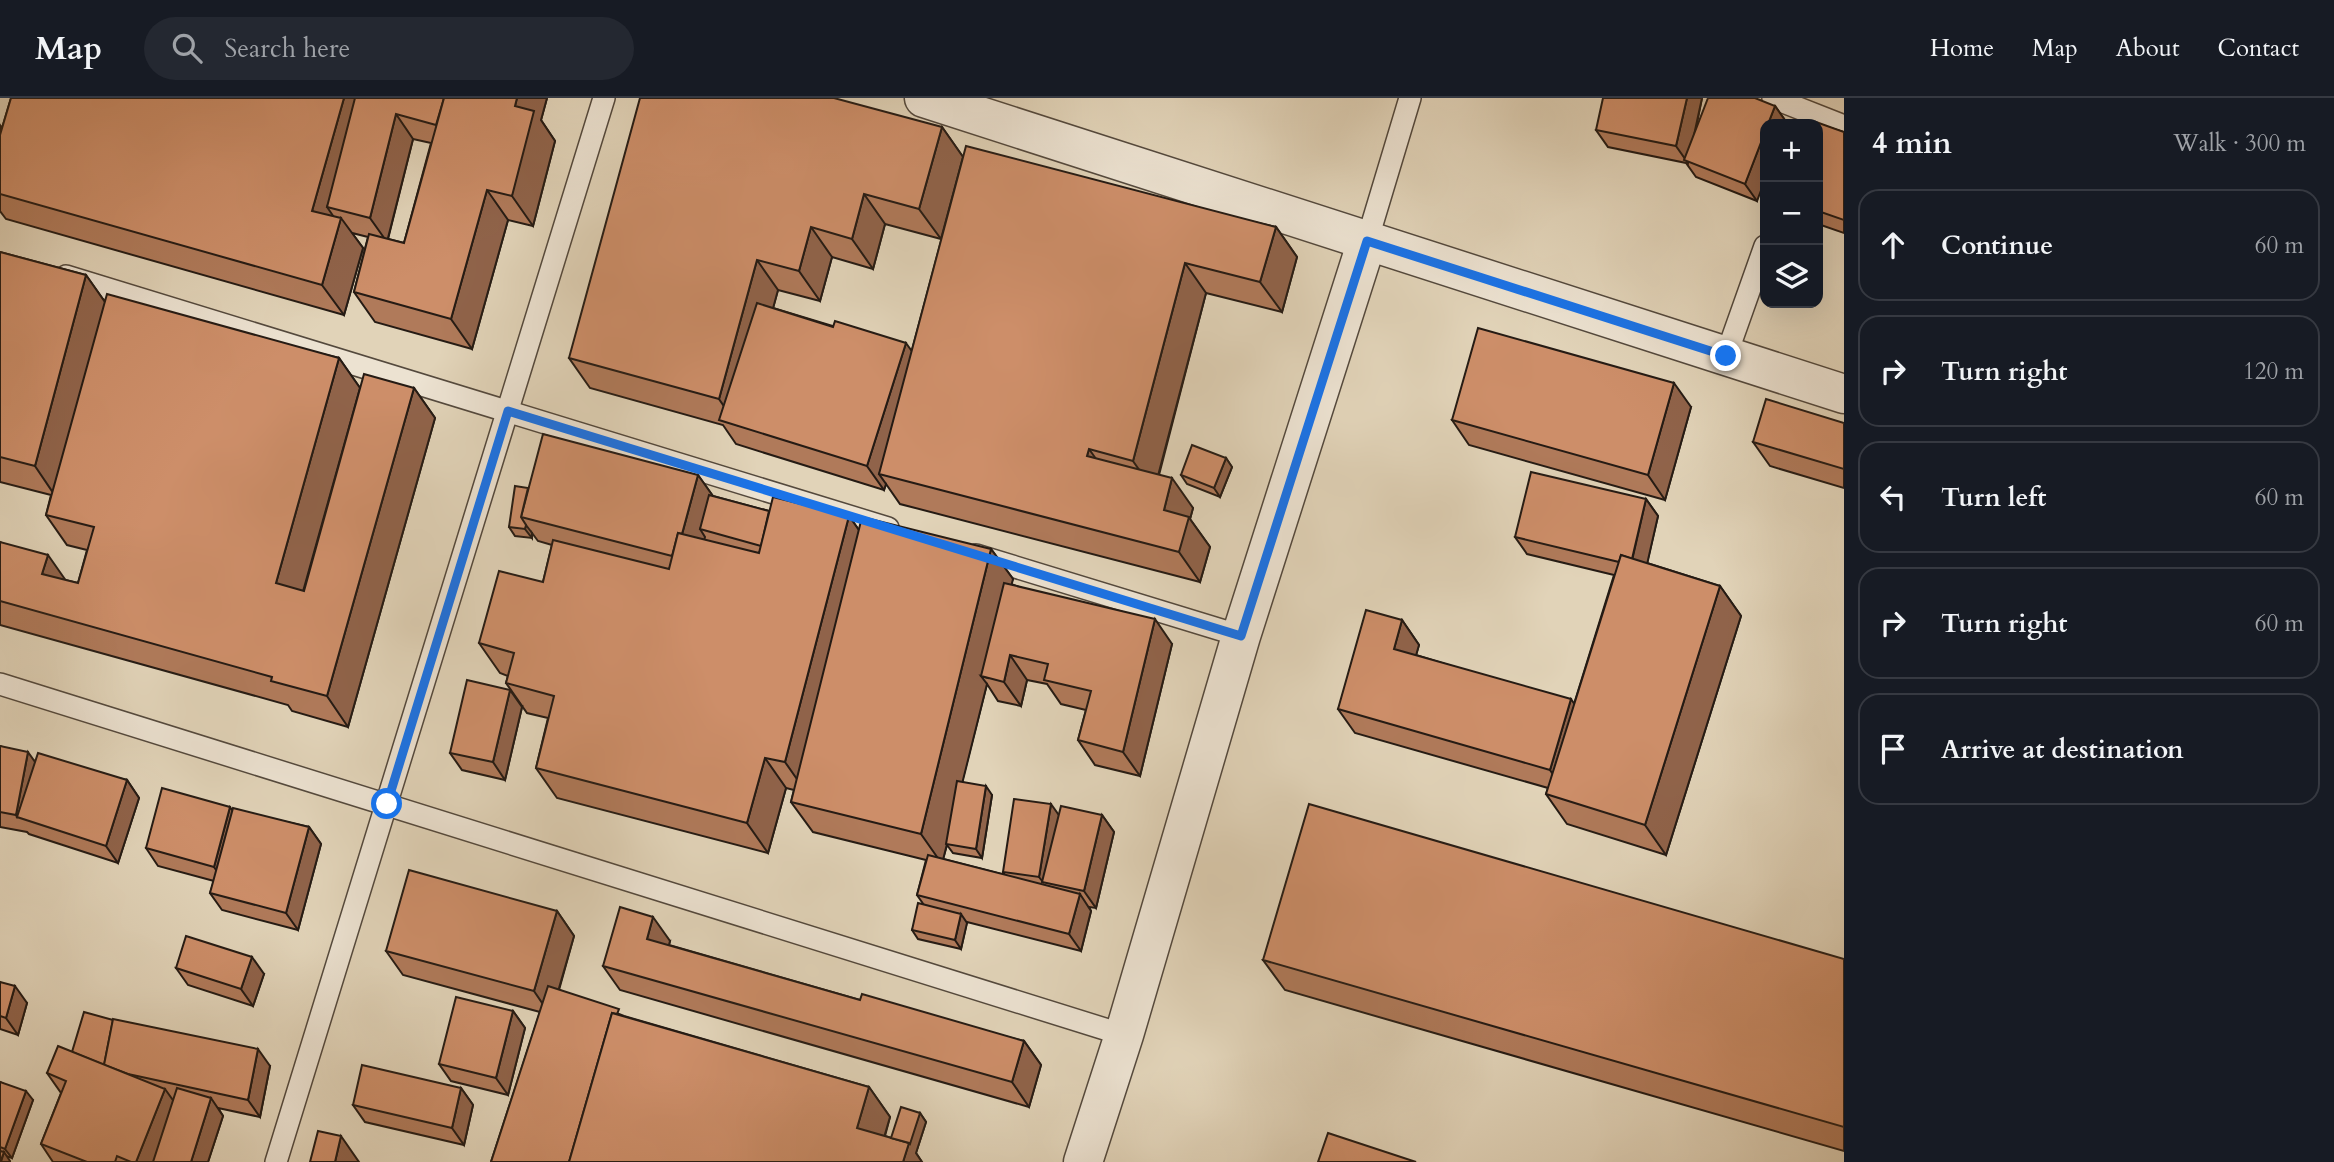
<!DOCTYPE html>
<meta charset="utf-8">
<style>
:root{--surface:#171b24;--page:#242831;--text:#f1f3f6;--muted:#9ea1a6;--line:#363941}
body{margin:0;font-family:Cardo,serif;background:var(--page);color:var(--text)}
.controls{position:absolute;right:21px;top:21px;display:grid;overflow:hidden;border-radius:14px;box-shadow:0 7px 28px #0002}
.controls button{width:63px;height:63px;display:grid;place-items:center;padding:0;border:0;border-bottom:2px solid var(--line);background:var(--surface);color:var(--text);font:35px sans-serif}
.stop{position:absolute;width:21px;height:21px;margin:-16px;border:5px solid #1a73e8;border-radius:50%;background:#fff}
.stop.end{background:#1a73e8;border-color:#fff;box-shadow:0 2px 7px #0008}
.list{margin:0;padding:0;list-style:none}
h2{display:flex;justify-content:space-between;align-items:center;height:91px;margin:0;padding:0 28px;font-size:30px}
h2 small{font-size:23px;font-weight:400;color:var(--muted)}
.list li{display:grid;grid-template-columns:46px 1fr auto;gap:21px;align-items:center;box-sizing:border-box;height:112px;margin:0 14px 14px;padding:0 14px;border:2px solid var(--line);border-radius:21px}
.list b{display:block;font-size:26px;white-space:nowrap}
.list em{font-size:23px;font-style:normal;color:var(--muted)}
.icon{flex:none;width:38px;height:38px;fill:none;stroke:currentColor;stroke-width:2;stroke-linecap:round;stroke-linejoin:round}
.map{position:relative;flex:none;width:1844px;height:1064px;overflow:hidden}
header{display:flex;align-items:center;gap:42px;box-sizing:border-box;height:98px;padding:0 35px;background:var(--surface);border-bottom:2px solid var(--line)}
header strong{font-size:33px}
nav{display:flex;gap:38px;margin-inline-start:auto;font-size:24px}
.search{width:490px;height:63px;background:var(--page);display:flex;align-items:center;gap:18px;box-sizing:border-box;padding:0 24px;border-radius:38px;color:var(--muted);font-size:26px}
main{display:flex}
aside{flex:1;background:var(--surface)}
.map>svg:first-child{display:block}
</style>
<header>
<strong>Map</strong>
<div class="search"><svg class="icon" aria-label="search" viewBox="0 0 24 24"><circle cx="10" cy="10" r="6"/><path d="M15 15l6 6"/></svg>Search here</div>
<nav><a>Home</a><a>Map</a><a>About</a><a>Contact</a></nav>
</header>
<main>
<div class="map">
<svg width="1844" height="1064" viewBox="0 0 1844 1064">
<rect width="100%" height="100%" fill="#e1d3b8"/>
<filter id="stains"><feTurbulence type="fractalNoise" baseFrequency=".00286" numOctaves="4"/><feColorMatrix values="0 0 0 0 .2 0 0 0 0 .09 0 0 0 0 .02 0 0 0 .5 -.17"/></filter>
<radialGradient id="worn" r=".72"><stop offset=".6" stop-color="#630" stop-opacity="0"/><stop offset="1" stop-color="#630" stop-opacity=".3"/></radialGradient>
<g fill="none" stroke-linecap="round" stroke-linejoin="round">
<g stroke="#54493d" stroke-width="24">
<g id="service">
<polyline points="1773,0 1844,28"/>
<polyline points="1367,143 1410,0"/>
<polyline points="66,178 888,430"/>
<polyline points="1726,258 1765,148"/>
<polyline points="976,457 1241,538"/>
<polyline points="0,586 1124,937"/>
<polyline points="276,1064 604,0"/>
</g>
</g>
<g stroke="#54493d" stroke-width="41">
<g id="tertiary">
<polyline points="924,0 1844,296"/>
<polyline points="1083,1064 1124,937 1241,538 1367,143"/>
</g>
</g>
<use href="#service" stroke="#ece2d1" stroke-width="21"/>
<use href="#tertiary" stroke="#ece2d1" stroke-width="38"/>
</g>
<g fill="#b07a5a" stroke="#251b14" stroke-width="2" fill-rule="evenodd">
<path d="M11,0H547L541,22L555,43L533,128L508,122L472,251L375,224L354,194L368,139L352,135L363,150L344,217L6,121L0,113V27L2,30ZM413,41L431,45L404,145L388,141Z"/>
<polygon points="1702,0 1695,35 1775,8 1787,25 1787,26 1765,26 1757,103 1696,79 1686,65 1608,49 1596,32"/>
<polygon points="1818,26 1844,34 1844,135 1818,126"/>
<path d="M942,29L963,59L1276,129L1297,159L1282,214L1206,195L1159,377L1193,410L1190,421L1210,449L1200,484L900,406L886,386L884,392L736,346L723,327L590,290L569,260ZM957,83L912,252L773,210L778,192L820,203L832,159L873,171L885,126L941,141Z"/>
<polygon points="0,154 86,177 105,204 339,260 360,290 414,290 435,320 348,629 292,613 288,607 0,527 0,444 65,482 78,485 87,452 67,447 46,417 51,397 0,384"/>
<polygon points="1691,309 1665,402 1469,347 1452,322"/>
<polygon points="1844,325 1844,390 1770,368 1753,344"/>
<polygon points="1226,360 1232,369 1220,399 1187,386 1181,377"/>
<polygon points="698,377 713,398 769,413 849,418 859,432 991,451 1013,481 1011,486 1172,546 1140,678 1095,667 1078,642 1086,612 1061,606 1047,586 1027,582 1021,608 998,603 987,586 962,684 992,697 982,760 953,755 947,747 943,761 1005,777 1003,774 1059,717 1102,717 1114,734 1096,810 1089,809 1091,813 1081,853 967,824 961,851 918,841 912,832 924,807 917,797 926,762 813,734 791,704 794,692 786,690 768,755 557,700 536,670 548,620 527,615 506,585 508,578 500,575 479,545 543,484 552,447 538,443 532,435 532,440 515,438 509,429 528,390"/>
<polygon points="1646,401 1658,418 1647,465 1720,488 1741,518 1666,757 1567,726 1546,696 1548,690 1355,635 1338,611 1402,522 1419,547 1416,557 1574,606 1614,477 1527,456 1515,439"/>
<polygon points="522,609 505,682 462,672 450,655"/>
<polygon points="0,648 35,663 127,682 139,700 118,765 29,736 27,734 0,729"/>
<polygon points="232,712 309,729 321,746 298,832 222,812 210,795 214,783 158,768 146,750"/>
<polygon points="557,813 574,838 559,892 624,918 869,989 890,1019 885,1038 891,1040 920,1015 926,1024 916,1055 922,1064 491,1064 540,914 403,877 386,853"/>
<polygon points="670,843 669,847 860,902 1024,943 1041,967 1029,1009 620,892 603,868"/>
<polygon points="1844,861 1844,1053 1285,892 1263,862"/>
<polygon points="176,870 264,876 253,908 188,887"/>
<polygon points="0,884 27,905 18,937 0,931"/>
<polygon points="513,913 525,930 508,997 451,983 439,966"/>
<polygon points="72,954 270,968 260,1019 218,1010 223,1018 208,1064 53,1064 41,1046 61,995 47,975"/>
<polygon points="0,984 33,1002 12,1060 6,1058 10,1064 0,1064"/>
<polygon points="461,990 473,1007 464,1047 365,1024 353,1007"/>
</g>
<g fill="#90634a" stroke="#251b14" stroke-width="2">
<polygon points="344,0 374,0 327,109 338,125 312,113"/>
<polygon points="517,0 547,0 541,22 555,43 533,128 512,98 515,8"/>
<polygon points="1687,0 1702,0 1688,65 1676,48"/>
<polygon points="1775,8 1787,25 1787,26 1768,26"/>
<polygon points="396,16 413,41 387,144 370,120"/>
<polygon points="942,29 963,59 941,141 919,111"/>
<polygon points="1765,34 1765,82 1757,103 1745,86"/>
<polygon points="487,92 508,122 472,251 451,221"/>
<polygon points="864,96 885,126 873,171 852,141"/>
<polygon points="341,120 363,150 344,217 322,187"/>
<polygon points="811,129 832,159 820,203 799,173"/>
<polygon points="1276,129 1297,159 1282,214 1260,184"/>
<polygon points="757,162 778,192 741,328 737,327 719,301"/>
<polygon points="1185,165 1206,195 1154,393 1133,363"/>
<polygon points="86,177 107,207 56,399 35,368"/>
<polygon points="906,245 923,269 879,376 886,386 884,392 867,368"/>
<polygon points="339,260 360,290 297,515 276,485"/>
<polygon points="1674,285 1691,309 1665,402 1648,377"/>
<polygon points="414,290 435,320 348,629 327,598"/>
<polygon points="1089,351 1111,382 1087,358"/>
<polygon points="1226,360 1232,369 1220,399 1214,390"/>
<polygon points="698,377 715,401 700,431 705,439 693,484 676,459"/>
<polygon points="1172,380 1193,410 1190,421 1210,449 1200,484 1179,454 1164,412"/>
<polygon points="1646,401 1658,418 1643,484 1631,467"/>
<polygon points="849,418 870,448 806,694 785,664"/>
<polygon points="526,427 532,435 532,440 525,431"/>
<polygon points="991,451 1013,481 988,580 981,578 987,586 942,766 921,736"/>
<polygon points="48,457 69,487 42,476"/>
<polygon points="1720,488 1741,518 1666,757 1645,727"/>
<polygon points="1155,521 1172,546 1140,678 1123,654"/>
<polygon points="1402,522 1419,547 1411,575 1394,551"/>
<polygon points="1010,557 1027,582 1021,608 1004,584"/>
<polygon points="510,592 522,609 505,682 493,664"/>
<polygon points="1571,601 1588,626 1567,696 1550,672"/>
<polygon points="28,654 40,671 17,719 16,717"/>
<polygon points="765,660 786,690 768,755 747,725"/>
<polygon points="127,682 139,700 118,765 106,748"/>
<polygon points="986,688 992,697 982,760 976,751"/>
<polygon points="1051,706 1063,723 1043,784 1039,779"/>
<polygon points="230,709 242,726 226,786 214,769"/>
<polygon points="1102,717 1114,734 1096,810 1084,793"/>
<polygon points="309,729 321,746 298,832 286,815"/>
<polygon points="1080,796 1091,813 1081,853 1069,836"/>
<polygon points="557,813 574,838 551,918 534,893"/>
<polygon points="961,816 967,825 961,851 955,842"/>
<polygon points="653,819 670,843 664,865 647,841"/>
<polygon points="252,859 264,876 253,908 241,891"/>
<polygon points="15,888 27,905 18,937 6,920"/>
<polygon points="513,913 525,930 508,997 496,980"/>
<polygon points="1024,943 1041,967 1029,1009 1012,984"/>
<polygon points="258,951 270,968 260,1019 248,1002"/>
<polygon points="869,989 890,1019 878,1060 857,1030"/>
<polygon points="461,990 473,1007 464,1047 452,1030"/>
<polygon points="165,991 182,1015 163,1064 136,1064"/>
<polygon points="26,993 33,1002 12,1060 5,1051"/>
<polygon points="211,1000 223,1018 208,1064 191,1064"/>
<polygon points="920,1015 926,1024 916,1055 922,1064 903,1064 909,1045"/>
<polygon points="341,1038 359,1064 335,1064"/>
<polygon points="4,1054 10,1063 10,1064 1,1064"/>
</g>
<g fill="#cd8e69" stroke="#251b14" stroke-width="2">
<polygon points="11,0 344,0 312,113 341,120 322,187 0,96 0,37"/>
<polygon points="355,0 444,0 436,27 396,16 370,120 327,109"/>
<polygon points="444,0 517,0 515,8 534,13 512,98 487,92 451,221 354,194 369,136 404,145"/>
<polygon points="640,0 834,0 942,29 919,111 864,96 852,141 811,129 799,173 757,162 719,301 569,260"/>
<polygon points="1603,0 1687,0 1676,48 1596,32"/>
<polygon points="1708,0 1755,0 1775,8 1768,26 1765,26 1765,34 1745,86 1684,62"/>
<polygon points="1816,24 1844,34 1844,122 1818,113 1818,26 1816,26"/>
<polygon points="966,48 1276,129 1260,184 1185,165 1133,363 1089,351 1087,358 1172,380 1164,412 1189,419 1179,454 879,376"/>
<polygon points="0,154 86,177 35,368 0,359"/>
<polygon points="107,196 339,260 276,485 304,493 364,276 414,290 327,598 271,583 272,579 0,503 0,444 48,457 42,476 78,485 94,429 46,417"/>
<polygon points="757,205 833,229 835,223 906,245 867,368 719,322"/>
<polygon points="1478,230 1674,285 1648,377 1452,322"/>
<polygon points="1766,301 1844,325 1844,371 1753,344"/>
<polygon points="543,336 698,377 682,436 678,435 672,458 521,419"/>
<polygon points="1192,347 1226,360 1214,390 1181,377"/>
<polygon points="1531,374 1646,401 1632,461 1621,457 1619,464 1515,439"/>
<polygon points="515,388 528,390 521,419 526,427 525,431 509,429"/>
<polygon points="709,397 769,413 761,448 700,431"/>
<polygon points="773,399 849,418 785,664 765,660 747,725 536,670 554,598 506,585 514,555 479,545 499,473 543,484 553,442 669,471 678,435 759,455"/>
<polygon points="862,419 991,451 921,736 791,704"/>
<polygon points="1621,457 1720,488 1645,727 1546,696"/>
<polygon points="1004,485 1155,521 1123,654 1078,642 1091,593 1044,582 1048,566 1010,557 1004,584 981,578"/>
<polygon points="1366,512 1402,522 1394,551 1571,601 1550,672 1338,611"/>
<polygon points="467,582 510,592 493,664 450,655"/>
<polygon points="0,648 28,654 16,717 0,714"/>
<polygon points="38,655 127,682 106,748 17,719"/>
<polygon points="957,683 986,688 976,751 946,746"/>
<polygon points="162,690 230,709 214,769 146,750"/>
<polygon points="1014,701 1051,706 1039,779 1003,774"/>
<polygon points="1309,706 1844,861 1844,1029 1263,862"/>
<polygon points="1061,708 1102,717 1084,793 1042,784"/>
<polygon points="233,710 309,729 286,815 210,795"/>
<polygon points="928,757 1080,796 1069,836 917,797"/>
<polygon points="409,772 557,813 534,893 386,853"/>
<polygon points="918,805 961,816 955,842 912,832"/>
<polygon points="620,809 653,819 647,841 860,902 862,896 1024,943 1012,984 603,868"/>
<polygon points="186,838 252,859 241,891 176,870"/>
<polygon points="0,884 15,888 6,920 0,918"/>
<polygon points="548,888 619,911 617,916 612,915 569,1064 491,1064"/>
<polygon points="456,899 513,913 496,980 439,966"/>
<polygon points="84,914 113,922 104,967 72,954"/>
<polygon points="612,915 869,989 857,1030 909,1045 903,1064 569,1064"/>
<polygon points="113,921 258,951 248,1002 128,976 104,967"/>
<polygon points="58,948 165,991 136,1064 131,1064 117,1058 115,1064 87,1064 41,1046 66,983 47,975"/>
<polygon points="362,967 461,990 452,1030 353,1007"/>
<polygon points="0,984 26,993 5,1051 0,1049"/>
<polygon points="177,990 211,1000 191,1064 153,1064"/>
<polygon points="901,1009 920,1015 910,1046 909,1045 891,1040"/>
<polygon points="318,1033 341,1038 335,1064 310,1064"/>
<polygon points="1328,1035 1416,1064 1318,1064"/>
<polygon points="0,1053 4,1054 1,1062 0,1062"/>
</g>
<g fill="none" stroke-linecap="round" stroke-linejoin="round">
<polyline stroke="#1a73e8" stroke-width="9" points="387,706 508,313 1241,538 1367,143 1726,258"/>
</g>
<rect width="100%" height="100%" filter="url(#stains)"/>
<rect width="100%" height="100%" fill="url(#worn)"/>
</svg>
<div class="controls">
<button>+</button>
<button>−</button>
<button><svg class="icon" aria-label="layers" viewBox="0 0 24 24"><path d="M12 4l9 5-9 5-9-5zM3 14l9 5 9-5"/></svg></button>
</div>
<div class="stop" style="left:387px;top:706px"></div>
<div class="stop end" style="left:1726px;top:258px"></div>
</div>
<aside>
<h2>4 min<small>Walk · 300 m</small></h2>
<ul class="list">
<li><svg class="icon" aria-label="ahead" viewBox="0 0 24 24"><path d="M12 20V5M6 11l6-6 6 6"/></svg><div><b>Continue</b></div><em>60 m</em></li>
<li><svg class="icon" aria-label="right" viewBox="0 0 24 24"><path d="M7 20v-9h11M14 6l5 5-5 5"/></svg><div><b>Turn right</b></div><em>120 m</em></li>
<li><svg class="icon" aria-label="left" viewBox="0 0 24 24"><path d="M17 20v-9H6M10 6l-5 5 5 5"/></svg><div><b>Turn left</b></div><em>60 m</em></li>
<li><svg class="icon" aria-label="right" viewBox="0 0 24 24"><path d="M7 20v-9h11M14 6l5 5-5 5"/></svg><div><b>Turn right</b></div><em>60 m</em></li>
<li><svg class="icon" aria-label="arrive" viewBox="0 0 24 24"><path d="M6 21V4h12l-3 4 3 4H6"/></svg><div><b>Arrive at destination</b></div></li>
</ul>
</aside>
</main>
